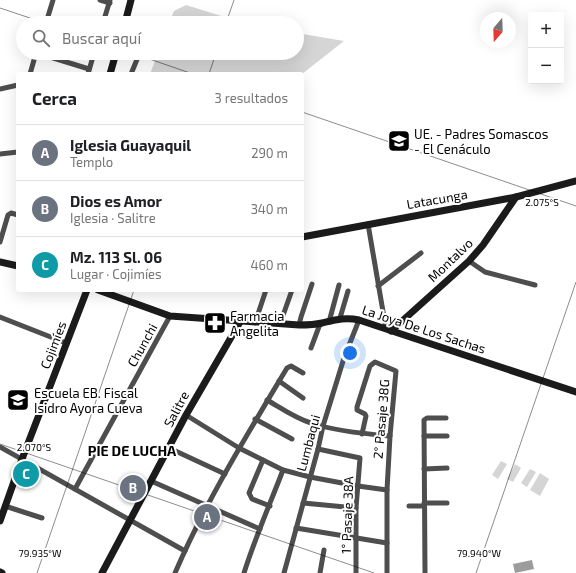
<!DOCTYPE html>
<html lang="es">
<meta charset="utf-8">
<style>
:root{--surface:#fff;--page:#f2f2f2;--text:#202124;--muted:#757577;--line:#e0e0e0;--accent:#db2777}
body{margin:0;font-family:"Exo 2",sans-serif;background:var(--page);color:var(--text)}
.controls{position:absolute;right:12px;top:12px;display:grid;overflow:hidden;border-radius:4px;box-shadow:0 4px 16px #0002}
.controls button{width:36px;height:36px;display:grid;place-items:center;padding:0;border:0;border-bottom:1px solid var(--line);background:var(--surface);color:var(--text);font:20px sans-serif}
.compass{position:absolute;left:480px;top:12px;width:36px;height:36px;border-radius:50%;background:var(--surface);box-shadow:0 4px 16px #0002;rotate:199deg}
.you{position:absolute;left:350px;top:353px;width:14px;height:14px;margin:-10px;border:3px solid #fff;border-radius:50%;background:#1a73e8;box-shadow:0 0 0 6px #1a73e833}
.badge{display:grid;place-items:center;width:26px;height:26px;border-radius:50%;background:var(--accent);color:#fff;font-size:13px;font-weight:700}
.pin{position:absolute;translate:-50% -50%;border:2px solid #fff;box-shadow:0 1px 4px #0006}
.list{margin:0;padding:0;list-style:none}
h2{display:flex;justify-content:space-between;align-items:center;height:52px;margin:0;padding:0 16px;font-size:17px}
h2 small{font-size:13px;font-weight:400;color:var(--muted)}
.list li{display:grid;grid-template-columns:26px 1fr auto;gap:12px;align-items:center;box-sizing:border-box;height:56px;padding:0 16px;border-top:1px solid var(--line)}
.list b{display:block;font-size:15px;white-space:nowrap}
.list p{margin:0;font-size:13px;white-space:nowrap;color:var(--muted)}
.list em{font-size:13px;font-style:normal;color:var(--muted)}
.icon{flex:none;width:22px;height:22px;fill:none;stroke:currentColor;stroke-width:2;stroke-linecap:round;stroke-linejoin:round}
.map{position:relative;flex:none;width:576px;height:573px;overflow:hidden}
.search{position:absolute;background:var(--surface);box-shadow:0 4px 16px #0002;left:16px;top:16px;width:288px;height:44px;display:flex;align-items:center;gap:10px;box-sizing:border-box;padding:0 14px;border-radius:22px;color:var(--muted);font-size:15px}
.panel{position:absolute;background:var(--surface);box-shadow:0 4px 16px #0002;left:16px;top:72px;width:288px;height:220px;border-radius:4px}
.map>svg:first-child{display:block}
</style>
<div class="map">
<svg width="576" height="573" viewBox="0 0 576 573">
<rect width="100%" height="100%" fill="#fff"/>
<g fill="#d5d5d5">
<polygon points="186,5 244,23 169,23 174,11"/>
<polygon points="297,33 344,41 302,74 150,74 158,53 297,53"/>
<polygon points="501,461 507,464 498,479 492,475"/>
<polygon points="515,464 521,468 513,482 507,479"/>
<polygon points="530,469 536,472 527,487 521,483"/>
<polygon points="540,473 549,479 540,496 530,490"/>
</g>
<polygon fill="#9c9c9c" points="532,560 534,569 515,573 513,564"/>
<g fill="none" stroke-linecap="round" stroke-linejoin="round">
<g stroke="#4e4e4e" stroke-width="5">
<polyline points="100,0 110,3"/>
<polyline points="47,19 61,23"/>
<polyline points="46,23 53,0"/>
<polyline points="103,23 110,0"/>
<polyline points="37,53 89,69"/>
<polyline points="30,74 36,53"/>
<polyline points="88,74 94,53"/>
<polyline points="131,74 138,57"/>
<polyline points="0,89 18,85"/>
<polyline points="0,154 18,152"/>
<polyline points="368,224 386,329"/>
<polyline points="0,242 8,215 11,213 18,215"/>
<polyline points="469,261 485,272 535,285"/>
<polyline points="378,286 421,253"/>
<polyline points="0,317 66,343"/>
<polyline points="340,318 348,291"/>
<polyline points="329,322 339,285"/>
<polyline points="255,323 266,290"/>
<polyline points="280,324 292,290"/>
<polyline points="299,325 301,317 312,284"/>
<polyline points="311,348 320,324"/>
<polyline points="279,381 303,398"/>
<path d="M267,400C281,408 295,418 311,423C334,431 366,434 390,436"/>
<polyline points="186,415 239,448 283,470 310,477 358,486 387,490"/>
<polyline points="255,419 292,439"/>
<polyline points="362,434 366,416 365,414 357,410 357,407 370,366 375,362 396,371 390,436 387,490 387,573"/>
<polyline points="424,436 447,436"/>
<polyline points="0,447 185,551"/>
<polyline points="169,448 225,474"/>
<polyline points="318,449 360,458 356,508 356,573"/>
<polyline points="263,460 249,493 252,499 270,506"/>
<polyline points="424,469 447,468"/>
<polyline points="151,481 260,529"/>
<polyline points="75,489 170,316"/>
<polyline points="303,503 356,508"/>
<polyline points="424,503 447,503"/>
<polyline points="5,506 42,518"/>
<polyline points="409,506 424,506"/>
<polyline points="296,528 387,543"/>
<path d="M175,573C206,501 247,435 287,368L291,366L303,373"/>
<path d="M244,573C255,538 270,504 283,470"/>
<polyline points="284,573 318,449 323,426 344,358 359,320"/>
<polyline points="320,573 324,550"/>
<polyline points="425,573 424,420 427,418 446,418"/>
</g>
<g stroke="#1b1b1b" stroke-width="7">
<polyline points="125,23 131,0"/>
<polyline points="110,74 116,53"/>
<polyline points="302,237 516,197 576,181"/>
<polyline points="0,262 18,266"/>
<path d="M98,290L170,316L299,325C307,325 314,325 322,323C335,320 345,317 359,320L576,392"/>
<polyline points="391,331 469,261 483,245 516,197"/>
<polyline points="0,521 22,459 87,290"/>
<polyline points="0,572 2,573"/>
<polyline points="102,573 186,415 240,322"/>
</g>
</g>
<path fill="none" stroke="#000" stroke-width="1" stroke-opacity="0.45" d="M0,8L45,23M226,23L234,0M132,53L193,74M209,74L216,53M302,112L576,206M0,444L374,573M37,573L134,290M476,573L576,282"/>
<defs>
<g id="school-square" transform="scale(1.15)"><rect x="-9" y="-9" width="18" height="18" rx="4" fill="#000" stroke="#fff"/><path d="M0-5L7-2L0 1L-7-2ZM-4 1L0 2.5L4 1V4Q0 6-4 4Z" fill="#fff"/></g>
<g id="pharmacy-square" transform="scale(1.15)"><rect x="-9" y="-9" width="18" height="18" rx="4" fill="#000" stroke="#fff"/><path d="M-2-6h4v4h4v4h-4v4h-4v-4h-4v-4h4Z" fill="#fff"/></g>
</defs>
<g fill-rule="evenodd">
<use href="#school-square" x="399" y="141"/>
<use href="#pharmacy-square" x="215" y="323"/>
<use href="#school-square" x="18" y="400"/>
</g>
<g text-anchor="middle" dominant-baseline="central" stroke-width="4" stroke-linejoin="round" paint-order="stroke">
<g font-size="13" fill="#000" stroke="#fff" text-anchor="start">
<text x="414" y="134">UE. - Padres Somascos<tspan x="414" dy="15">- El Cenáculo</tspan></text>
<text x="230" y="316">Farmacia<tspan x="230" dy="15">Angelita</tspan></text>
<text x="34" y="393">Escuela EB. Fiscal<tspan x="34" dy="15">Isidro Ayora Cueva</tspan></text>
</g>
<g font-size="13" fill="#000" stroke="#fff">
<text transform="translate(437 199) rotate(-10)">Latacunga</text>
<text transform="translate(450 260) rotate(-44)">Montalvo</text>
<text transform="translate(424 329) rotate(18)">La Joya De Los Sachas</text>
<text transform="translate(53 345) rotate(-69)">Cojimíes</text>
<text transform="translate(142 345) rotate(-61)">Chunchi</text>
<text transform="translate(176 409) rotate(-62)">Salitre</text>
<text transform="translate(381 419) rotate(-85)">2° Pasaje 38G</text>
<text transform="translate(308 443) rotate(-75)">Lumbaqui</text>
<text transform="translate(347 515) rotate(-88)">1° Pasaje 38A</text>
</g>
<g font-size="14" font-weight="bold" fill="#000" stroke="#fff">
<text x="132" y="450">PIE DE LUCHA</text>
</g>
</g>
<g font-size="10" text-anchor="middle" fill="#000" stroke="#fff" stroke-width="4" stroke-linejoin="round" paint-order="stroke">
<text x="542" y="206">2.075°S</text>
<text x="34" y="451">2.070°S</text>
<text x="40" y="557">79.935°W</text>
<text x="479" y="557">79.940°W</text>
</g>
</svg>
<div class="controls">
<button>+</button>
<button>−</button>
</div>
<svg class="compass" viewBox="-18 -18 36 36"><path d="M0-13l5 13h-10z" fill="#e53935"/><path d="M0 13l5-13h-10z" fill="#757577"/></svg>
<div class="you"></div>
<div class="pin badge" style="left:207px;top:517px;background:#6b7280">A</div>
<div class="pin badge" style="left:133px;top:488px;background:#6b7280">B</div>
<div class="pin badge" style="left:26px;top:474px;background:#0f9aa8">C</div>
<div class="search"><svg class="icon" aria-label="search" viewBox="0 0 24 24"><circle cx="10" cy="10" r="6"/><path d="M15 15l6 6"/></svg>Buscar aquí</div>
<section class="panel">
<h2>Cerca<small>3 resultados</small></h2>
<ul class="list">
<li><span class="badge" style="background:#6b7280">A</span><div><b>Iglesia Guayaquil</b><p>Templo</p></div><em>290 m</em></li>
<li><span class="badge" style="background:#6b7280">B</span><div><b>Dios es Amor</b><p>Iglesia · Salitre</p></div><em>340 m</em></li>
<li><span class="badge" style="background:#0f9aa8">C</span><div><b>Mz. 113 Sl. 06</b><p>Lugar · Cojimíes</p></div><em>460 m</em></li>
</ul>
</section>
</div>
